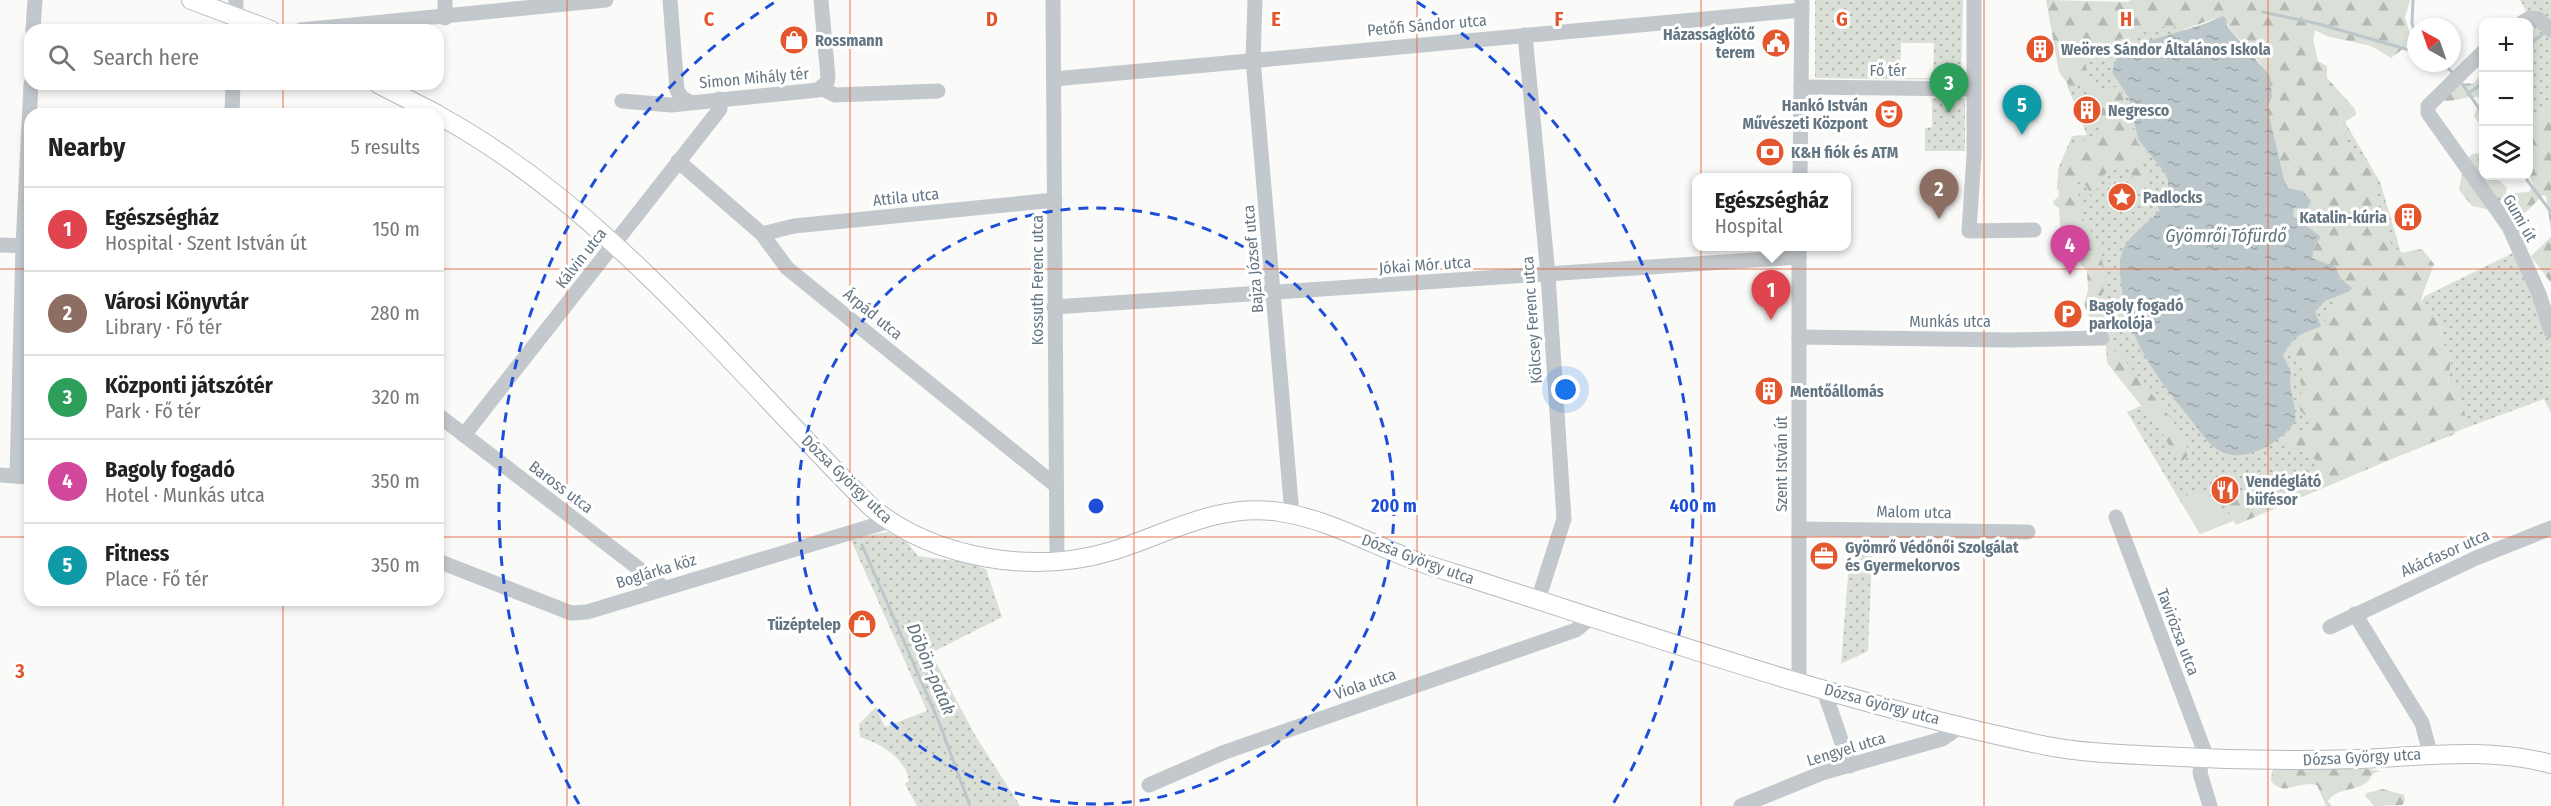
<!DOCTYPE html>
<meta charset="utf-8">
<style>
:root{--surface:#fff;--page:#f2f2f2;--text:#222;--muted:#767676;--line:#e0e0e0;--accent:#e4572e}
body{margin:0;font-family:"Fira Sans Condensed",sans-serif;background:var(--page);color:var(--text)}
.controls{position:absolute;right:18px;top:18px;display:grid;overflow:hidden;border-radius:12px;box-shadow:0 3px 9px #0003}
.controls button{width:54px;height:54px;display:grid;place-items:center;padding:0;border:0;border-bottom:2px solid var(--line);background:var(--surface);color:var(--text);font:30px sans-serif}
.compass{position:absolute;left:2407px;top:18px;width:54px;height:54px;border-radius:50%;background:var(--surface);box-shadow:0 3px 9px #0003;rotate:320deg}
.you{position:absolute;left:1566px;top:390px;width:21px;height:21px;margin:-15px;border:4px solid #fff;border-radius:50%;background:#1a73e8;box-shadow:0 0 0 9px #1a73e833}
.badge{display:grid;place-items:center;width:39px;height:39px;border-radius:50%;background:var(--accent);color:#fff;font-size:20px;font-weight:700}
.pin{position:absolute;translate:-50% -50px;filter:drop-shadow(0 2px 3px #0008)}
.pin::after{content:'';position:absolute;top:32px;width:21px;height:18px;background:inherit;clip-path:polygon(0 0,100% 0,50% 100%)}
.popup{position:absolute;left:1692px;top:173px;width:159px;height:78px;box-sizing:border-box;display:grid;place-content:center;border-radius:12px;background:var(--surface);filter:drop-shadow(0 2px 4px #0005);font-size:20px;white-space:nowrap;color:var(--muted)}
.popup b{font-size:22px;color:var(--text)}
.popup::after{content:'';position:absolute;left:50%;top:100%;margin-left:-12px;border:12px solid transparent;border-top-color:var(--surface)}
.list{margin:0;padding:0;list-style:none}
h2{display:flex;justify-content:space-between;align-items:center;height:78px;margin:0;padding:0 24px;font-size:26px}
h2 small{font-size:20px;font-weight:400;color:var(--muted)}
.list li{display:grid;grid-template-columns:39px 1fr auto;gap:18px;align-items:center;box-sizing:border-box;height:84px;padding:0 24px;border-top:2px solid var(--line)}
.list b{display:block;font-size:22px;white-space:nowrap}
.list p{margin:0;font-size:20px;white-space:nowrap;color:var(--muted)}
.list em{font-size:20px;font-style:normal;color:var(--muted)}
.icon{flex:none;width:33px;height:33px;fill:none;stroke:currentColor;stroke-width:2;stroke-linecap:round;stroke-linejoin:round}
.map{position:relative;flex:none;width:2551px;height:806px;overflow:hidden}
.search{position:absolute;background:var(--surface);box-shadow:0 3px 9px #0003;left:24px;top:24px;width:420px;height:66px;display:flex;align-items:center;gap:15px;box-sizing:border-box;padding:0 21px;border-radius:18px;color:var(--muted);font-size:22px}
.panel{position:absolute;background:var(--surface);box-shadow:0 3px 9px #0003;left:24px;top:108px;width:420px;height:498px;border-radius:18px}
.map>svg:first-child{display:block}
</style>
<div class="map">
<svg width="2551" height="806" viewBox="0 0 2551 806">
<defs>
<pattern id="grass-dots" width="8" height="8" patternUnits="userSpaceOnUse" patternTransform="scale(1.5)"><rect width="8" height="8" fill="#dadfd7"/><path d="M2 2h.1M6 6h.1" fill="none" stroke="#b4b9b4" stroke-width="1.8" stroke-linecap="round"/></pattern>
<pattern id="forest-firs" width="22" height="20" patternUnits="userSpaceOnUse" patternTransform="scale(1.5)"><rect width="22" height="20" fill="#dadfd7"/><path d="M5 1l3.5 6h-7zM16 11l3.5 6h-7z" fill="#b4b9b4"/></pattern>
<pattern id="water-ripples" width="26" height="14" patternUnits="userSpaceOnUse" patternTransform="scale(1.5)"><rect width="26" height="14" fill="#bbc7cb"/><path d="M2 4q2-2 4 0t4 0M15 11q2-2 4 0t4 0" fill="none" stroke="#9ca6aa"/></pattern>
</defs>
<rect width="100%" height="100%" fill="#fafaf8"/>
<g fill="url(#grass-dots)" fill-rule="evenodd">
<path d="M1815,0H1963L1961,80L1815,78ZM1901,43H1934L1933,78H1900Z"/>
<polygon points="2520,0 2551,0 2551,103 2537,116 2529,117 2529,55 2533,54 2529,46 2528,22 2513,22 2527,13"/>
<polygon points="2155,16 2331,98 2380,182 2455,434 2200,534 2127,412 2147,403 2105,345 2093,271 2081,228 2059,202 2058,169 2072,136 2087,135 2068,88 2058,43"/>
<polygon points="1965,98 1965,151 1925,151 1925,128 1932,127 1932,99"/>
<polygon points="2519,250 2551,331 2551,413 2544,399 2463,429 2466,418 2448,386 2451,357 2440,338 2441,321 2421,302 2425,296"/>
<path d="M887,532L907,542L918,556L964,562L986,569L1002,617L931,653L975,735L1020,806H917L905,784L909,780C906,759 880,743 860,737L859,724L876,707L885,727L927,711L850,538Z"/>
<polygon points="1850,550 1872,552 1868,651 1841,664"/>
</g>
<g fill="url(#forest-firs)">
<path d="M2046,0L2127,2L2132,0H2410L2405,17L2412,42L2391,58L2371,46L2326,36L2315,30L2313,40L2318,61L2327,66V78L2355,109L2356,115L2344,122C2336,140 2367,164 2376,179L2374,198L2386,220L2390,242L2400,253L2422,249L2434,264C2430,277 2424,287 2421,302L2441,321L2440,338L2451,357L2448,385L2458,388L2466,418L2463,429L2236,525L2221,499H2238L2259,486L2279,488L2308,475L2323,464L2286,443L2293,431L2314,433L2310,420L2300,410C2301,394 2301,379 2302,362L2289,352L2292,343C2317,322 2328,332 2335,294L2312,258L2315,244L2319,241L2317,232L2293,216L2294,208H2308L2303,191L2286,188L2267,107C2268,102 2271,98 2271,94C2272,62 2235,42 2222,16L2182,30L2177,27L2166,26L2082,50L2088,76L2095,92L2119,86L2137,142L2147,154L2140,161L2149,178L2141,192L2128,181L2133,178L2128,167L2118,171L2111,169L2103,176L2093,198L2083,181L2075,183L2083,208L2081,216L2090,229L2102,259L2105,279L2101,301L2111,330L2112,349L2120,354L2173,421L2190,453L2180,464L2159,428L2107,363L2105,332L2093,325L2084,304L2088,290L2087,270L2081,265L2079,233L2066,232L2065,228L2060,227L2059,208L2054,205L2053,201L2061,195L2060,190L2057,189C2057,156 2078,143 2104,130L2085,84L2070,87L2059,72Z"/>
<path d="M2483,71V128L2474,116L2481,98C2470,94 2457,102 2445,101L2441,96L2457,84L2474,83Z"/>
<path d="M2551,103V230L2546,196L2543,195L2523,215H2518C2509,207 2507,204 2514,193L2529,192L2533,185L2529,172V117L2537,116Z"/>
<polygon points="2480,153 2483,154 2484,176 2499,180 2507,188 2506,194 2491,210 2472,206 2459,190 2464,162 2472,154"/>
<polygon points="2551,237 2551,283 2531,256"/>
<path d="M2310,767C2333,771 2356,766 2380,771C2367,775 2374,776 2367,782C2355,792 2338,787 2328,801L2331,806H2326L2317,785C2298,780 2285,798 2271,781L2272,771L2278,768Z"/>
<polygon points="2383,789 2404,795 2405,801 2402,805 2374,806 2365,795 2367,793"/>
</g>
<polygon fill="#dadfd7" points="2201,487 2228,523 2200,534 2180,499"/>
<path fill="url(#water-ripples)" d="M2222,16L2226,18L2227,26L2270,76L2272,97L2267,107L2286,188L2303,191L2311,201L2308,208H2294L2293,216L2321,237L2315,244L2312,258L2336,267L2340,278L2352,288L2350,291L2325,301L2315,312L2321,326C2301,335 2296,333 2283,355L2291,372C2287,388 2297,405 2295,422C2281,441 2249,462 2224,453C2210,448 2200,431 2192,421C2158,379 2125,337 2121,281C2120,271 2119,259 2123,250C2130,234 2149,223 2160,210L2157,206L2168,187V180L2164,172L2138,139L2129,98L2112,72L2119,50L2204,24Z"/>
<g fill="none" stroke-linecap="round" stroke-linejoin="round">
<g stroke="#bbc7cb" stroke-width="3">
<polyline points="2413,0 2412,24 2416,34"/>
<polyline points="2263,12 2319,24 2416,52"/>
<polyline points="2528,46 2545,32"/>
<polyline points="2443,63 2455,75"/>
<polyline points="2461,82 2484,116"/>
<polyline points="2468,94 2484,82"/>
<polyline points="2524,176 2551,212"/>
<polyline points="862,545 939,722 970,806"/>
</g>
<g stroke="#b5babe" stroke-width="20">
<g id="major">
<polyline points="191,0 271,30"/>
<polyline points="378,84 437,114"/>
<path d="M438,115C609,208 735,372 872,508C936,559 1033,575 1112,551C1167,534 1219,502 1280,512C1326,519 1367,542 1411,559C1435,568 1461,575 1485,583C1669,642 1857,707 2047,746C2084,753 2122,754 2160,756C2227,760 2293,761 2360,759C2424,756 2489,747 2551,764"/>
</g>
</g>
<g stroke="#c3c8cc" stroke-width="15">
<polyline points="670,0 677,90 682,98 688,101"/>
<polyline points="1053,0 1057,561"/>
<polyline points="1255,0 1253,59 1292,514"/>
<polyline points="1974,0 1974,155 1969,231 2034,230"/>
<polyline points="445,18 445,0"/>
<polyline points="2523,22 2530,18 2538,19 2551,30"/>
<polyline points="33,30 35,0"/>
<polyline points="235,30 236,0"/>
<polyline points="301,30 606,0"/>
<polyline points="1525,35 1548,275 1564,519 1538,600"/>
<polyline points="2484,51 2428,106 2428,113 2509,227 2539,294 2551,331"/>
<polyline points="1054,79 1802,10"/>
<polyline points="1801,87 1974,89"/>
<polyline points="821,88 835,95 938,91"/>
<polyline points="622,101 671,105 818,90 827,82 828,77 821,0"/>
<polyline points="232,114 233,84"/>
<polyline points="678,161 762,234 787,268 1055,485"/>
<polyline points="1800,178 1802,0"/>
<polyline points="762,234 794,226 1055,200"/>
<polyline points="0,245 30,246"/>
<polyline points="1054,307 1799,257"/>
<polyline points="1799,337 2009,340 2102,338"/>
<polyline points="438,415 663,587"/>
<polyline points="464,435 720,109 719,99"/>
<polyline points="0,475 30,477"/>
<polyline points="17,476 23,246 31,84"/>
<polyline points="2116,517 2207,758"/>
<polyline points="1799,529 2028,532"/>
<polyline points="438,561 571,613 587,612 889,521"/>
<polyline points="2355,614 2422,723 2430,753"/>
<polyline points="2330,627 2476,558 2551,528"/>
<polyline points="1799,681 1799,246"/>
<polyline points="1823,688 1850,766"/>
<polyline points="2202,758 2200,773 2210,806"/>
<polyline points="1149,785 1225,752 1576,630 1591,617"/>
<polyline points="1741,806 1822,773 1942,739 1961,726"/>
</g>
<use href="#major" stroke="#fff" stroke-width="18"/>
</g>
<path fill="none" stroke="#e4572e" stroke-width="1.5" stroke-opacity="0.55" d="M283,0V30M567,0V806M850,0V806M1134,0V806M1417,0V806M1701,0V806M1984,0V806M2268,0V806M283,84V114M0,269H30M438,269H2551M0,537H30M438,537H2551M283,600V806"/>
<g fill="none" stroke="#1d4ed8" stroke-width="3" stroke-dasharray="10 8">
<circle cx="1096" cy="506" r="298"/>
<path d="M579 804A597 597 0 0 1 775 2M1417 2A597 597 0 0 1 1613 804"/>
</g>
<defs>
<g id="shop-disc" transform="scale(1.5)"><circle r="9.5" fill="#e4572e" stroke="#fff"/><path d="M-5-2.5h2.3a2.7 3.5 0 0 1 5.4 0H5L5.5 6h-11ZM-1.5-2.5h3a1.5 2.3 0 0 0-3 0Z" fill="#fff"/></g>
<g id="civic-disc" transform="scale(1.5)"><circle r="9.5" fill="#e4572e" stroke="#fff"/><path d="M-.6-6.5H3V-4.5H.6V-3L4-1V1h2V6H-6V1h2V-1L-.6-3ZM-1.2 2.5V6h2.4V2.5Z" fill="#fff"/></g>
<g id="building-disc" transform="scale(1.5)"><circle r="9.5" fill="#e4572e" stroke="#fff"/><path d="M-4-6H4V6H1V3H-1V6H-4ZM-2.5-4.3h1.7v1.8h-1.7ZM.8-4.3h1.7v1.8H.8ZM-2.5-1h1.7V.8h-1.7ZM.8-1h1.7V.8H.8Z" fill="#fff"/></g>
<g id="theatre-disc" transform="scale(1.5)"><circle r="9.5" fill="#e4572e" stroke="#fff"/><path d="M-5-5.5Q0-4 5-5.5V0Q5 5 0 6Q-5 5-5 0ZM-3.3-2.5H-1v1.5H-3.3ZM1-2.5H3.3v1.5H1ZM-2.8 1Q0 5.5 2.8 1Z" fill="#fff"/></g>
<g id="bank-disc" transform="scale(1.5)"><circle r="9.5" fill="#e4572e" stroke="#fff"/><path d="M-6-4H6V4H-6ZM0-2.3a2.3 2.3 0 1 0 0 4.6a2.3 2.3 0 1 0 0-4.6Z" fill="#fff"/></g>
<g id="sight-disc" transform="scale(1.5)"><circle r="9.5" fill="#e4572e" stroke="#fff"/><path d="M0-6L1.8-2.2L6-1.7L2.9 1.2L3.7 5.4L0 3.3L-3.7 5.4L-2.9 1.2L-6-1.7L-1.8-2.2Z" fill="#fff"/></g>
<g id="parking-disc" transform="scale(1.5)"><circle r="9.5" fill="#e4572e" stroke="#fff"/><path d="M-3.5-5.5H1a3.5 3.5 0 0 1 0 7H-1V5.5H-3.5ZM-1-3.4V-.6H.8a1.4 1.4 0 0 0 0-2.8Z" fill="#fff"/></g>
<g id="restaurant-disc" transform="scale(1.5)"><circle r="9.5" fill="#e4572e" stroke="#fff"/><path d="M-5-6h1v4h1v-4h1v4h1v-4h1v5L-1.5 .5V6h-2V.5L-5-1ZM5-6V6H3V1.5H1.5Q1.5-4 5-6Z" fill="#fff"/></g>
<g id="office-disc" transform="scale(1.5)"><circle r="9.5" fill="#e4572e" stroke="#fff"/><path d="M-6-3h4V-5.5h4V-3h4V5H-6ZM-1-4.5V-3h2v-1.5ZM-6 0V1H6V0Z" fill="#fff"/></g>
</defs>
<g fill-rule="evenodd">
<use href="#shop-disc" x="794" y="40"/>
<use href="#civic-disc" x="1776" y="43"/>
<use href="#building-disc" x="2040" y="49"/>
<use href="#building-disc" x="2087" y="110"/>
<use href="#theatre-disc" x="1889" y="114"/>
<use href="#bank-disc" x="1770" y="152"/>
<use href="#sight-disc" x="2122" y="197"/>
<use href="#building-disc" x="2408" y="217"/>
<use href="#parking-disc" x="2068" y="314"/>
<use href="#building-disc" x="1769" y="391"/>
<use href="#restaurant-disc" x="2225" y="490"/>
<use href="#office-disc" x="1824" y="556"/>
<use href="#shop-disc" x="862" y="624"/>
</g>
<g text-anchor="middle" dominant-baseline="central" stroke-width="6" stroke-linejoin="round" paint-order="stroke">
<g font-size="16" fill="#657683" stroke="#fff">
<text transform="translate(1427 25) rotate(-5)">Petőfi Sándor utca</text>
<text x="1888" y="70">Fő tér</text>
<text transform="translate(754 78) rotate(-5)">Simon Mihály tér</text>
<text transform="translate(906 197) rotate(-6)">Attila utca</text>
<text transform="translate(2520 218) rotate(60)">Gumi út</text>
<text transform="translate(581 258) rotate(-52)">Kálvin utca</text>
<text transform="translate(1253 259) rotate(-95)">Bajza József utca</text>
<text transform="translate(1425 265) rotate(-4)">Jókai Mór utca</text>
<text transform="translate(1037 280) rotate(-90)">Kossuth Ferenc utca</text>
<text transform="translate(873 314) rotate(39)">Árpád utca</text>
<text transform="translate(1532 320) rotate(-94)">Kölcsey Ferenc utca</text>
<text x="1950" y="321">Munkás utca</text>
<text transform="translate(1781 464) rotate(-90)">Szent István út</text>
<text transform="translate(847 479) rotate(44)">Dózsa György utca</text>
<text transform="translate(561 487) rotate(37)">Baross utca</text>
<text transform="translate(1914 512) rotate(1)">Malom utca</text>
<text transform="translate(2445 553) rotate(-24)">Akácfasor utca</text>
<text transform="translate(1418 559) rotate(20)">Dózsa György utca</text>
<text transform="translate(656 571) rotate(-17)">Boglárka köz</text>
<text transform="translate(2178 632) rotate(69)">Tavirózsa utca</text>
<text transform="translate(1365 684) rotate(-19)">Viola utca</text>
<text transform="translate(1882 704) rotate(15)">Dózsa György utca</text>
<text transform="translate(1846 749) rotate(-17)">Lengyel utca</text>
<text transform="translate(2362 757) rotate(-3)">Dózsa György utca</text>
</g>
<g font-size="16" font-weight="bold" fill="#657683" stroke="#fff" text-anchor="start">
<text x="1755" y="34" text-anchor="end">Házasságkötő<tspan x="1755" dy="18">terem</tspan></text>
<text x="815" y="40">Rossmann</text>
<text x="2061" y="49">Weöres Sándor Általános Iskola</text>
<text x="1868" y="105" text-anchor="end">Hankó István<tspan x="1868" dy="18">Művészeti Központ</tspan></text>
<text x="2108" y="110">Negresco</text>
<text x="1791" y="152">K&amp;H fiók és ATM</text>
<text x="2143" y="197">Padlocks</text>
<text x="2387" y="217" text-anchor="end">Katalin-kúria</text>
<text x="2089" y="305">Bagoly fogadó<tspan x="2089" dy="18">parkolója</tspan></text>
<text x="1790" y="391">Mentőállomás</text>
<text x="2246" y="481">Vendéglátó<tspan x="2246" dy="18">büfésor</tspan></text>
<text x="1845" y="547">Gyömrő Védőnői Szolgálat<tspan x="1845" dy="18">és Gyermekorvos</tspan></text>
<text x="841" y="624" text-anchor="end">Tüzéptelep</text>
</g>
<g font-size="18" font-style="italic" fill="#60757c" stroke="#fff">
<text x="2226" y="236">Gyömrői Tófürdő</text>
<text transform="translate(931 669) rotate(67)">Döbön-patak</text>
</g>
</g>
<g font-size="20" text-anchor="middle" font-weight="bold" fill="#e4572e" stroke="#fff" stroke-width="6" stroke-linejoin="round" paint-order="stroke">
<text x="709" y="26">C</text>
<text x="992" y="26">D</text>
<text x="1276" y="26">E</text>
<text x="1559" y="26">F</text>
<text x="1842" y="26">G</text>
<text x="2126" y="26">H</text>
<text x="20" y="678">3</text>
</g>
<circle cx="1096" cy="506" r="9" fill="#1d4ed8" stroke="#fff" stroke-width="3"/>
<g font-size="18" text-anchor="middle" font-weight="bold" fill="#1d4ed8" stroke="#fff" stroke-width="6" stroke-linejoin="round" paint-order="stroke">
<text x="1394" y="512">200 m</text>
<text x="1693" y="512">400 m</text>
</g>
</svg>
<div class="controls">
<button>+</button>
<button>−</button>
<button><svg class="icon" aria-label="layers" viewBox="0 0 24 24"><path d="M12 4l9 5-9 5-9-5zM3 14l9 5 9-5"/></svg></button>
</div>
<svg class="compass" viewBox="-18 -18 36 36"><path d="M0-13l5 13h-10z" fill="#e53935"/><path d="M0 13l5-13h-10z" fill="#767676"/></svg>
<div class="you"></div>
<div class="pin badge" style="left:1771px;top:320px;background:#e0444e">1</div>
<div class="popup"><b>Egészségház</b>Hospital</div>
<div class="pin badge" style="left:1939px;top:219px;background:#8d6e63">2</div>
<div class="pin badge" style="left:1949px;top:113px;background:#2e9e5b">3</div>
<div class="pin badge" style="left:2070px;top:275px;background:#d1479c">4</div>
<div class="pin badge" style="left:2022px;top:135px;background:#0f9aa8">5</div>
<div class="search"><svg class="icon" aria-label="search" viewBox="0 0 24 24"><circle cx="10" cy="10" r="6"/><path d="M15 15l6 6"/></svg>Search here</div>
<section class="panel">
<h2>Nearby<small>5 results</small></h2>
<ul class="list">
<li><span class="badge" style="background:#e0444e">1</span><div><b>Egészségház</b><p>Hospital · Szent István út</p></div><em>150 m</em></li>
<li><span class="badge" style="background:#8d6e63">2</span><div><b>Városi Könyvtár</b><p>Library · Fő tér</p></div><em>280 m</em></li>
<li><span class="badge" style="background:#2e9e5b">3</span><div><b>Központi játszótér</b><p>Park · Fő tér</p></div><em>320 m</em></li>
<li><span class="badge" style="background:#d1479c">4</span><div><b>Bagoly fogadó</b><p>Hotel · Munkás utca</p></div><em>350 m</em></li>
<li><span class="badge" style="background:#0f9aa8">5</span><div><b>Fitness</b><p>Place · Fő tér</p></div><em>350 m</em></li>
</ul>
</section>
</div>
